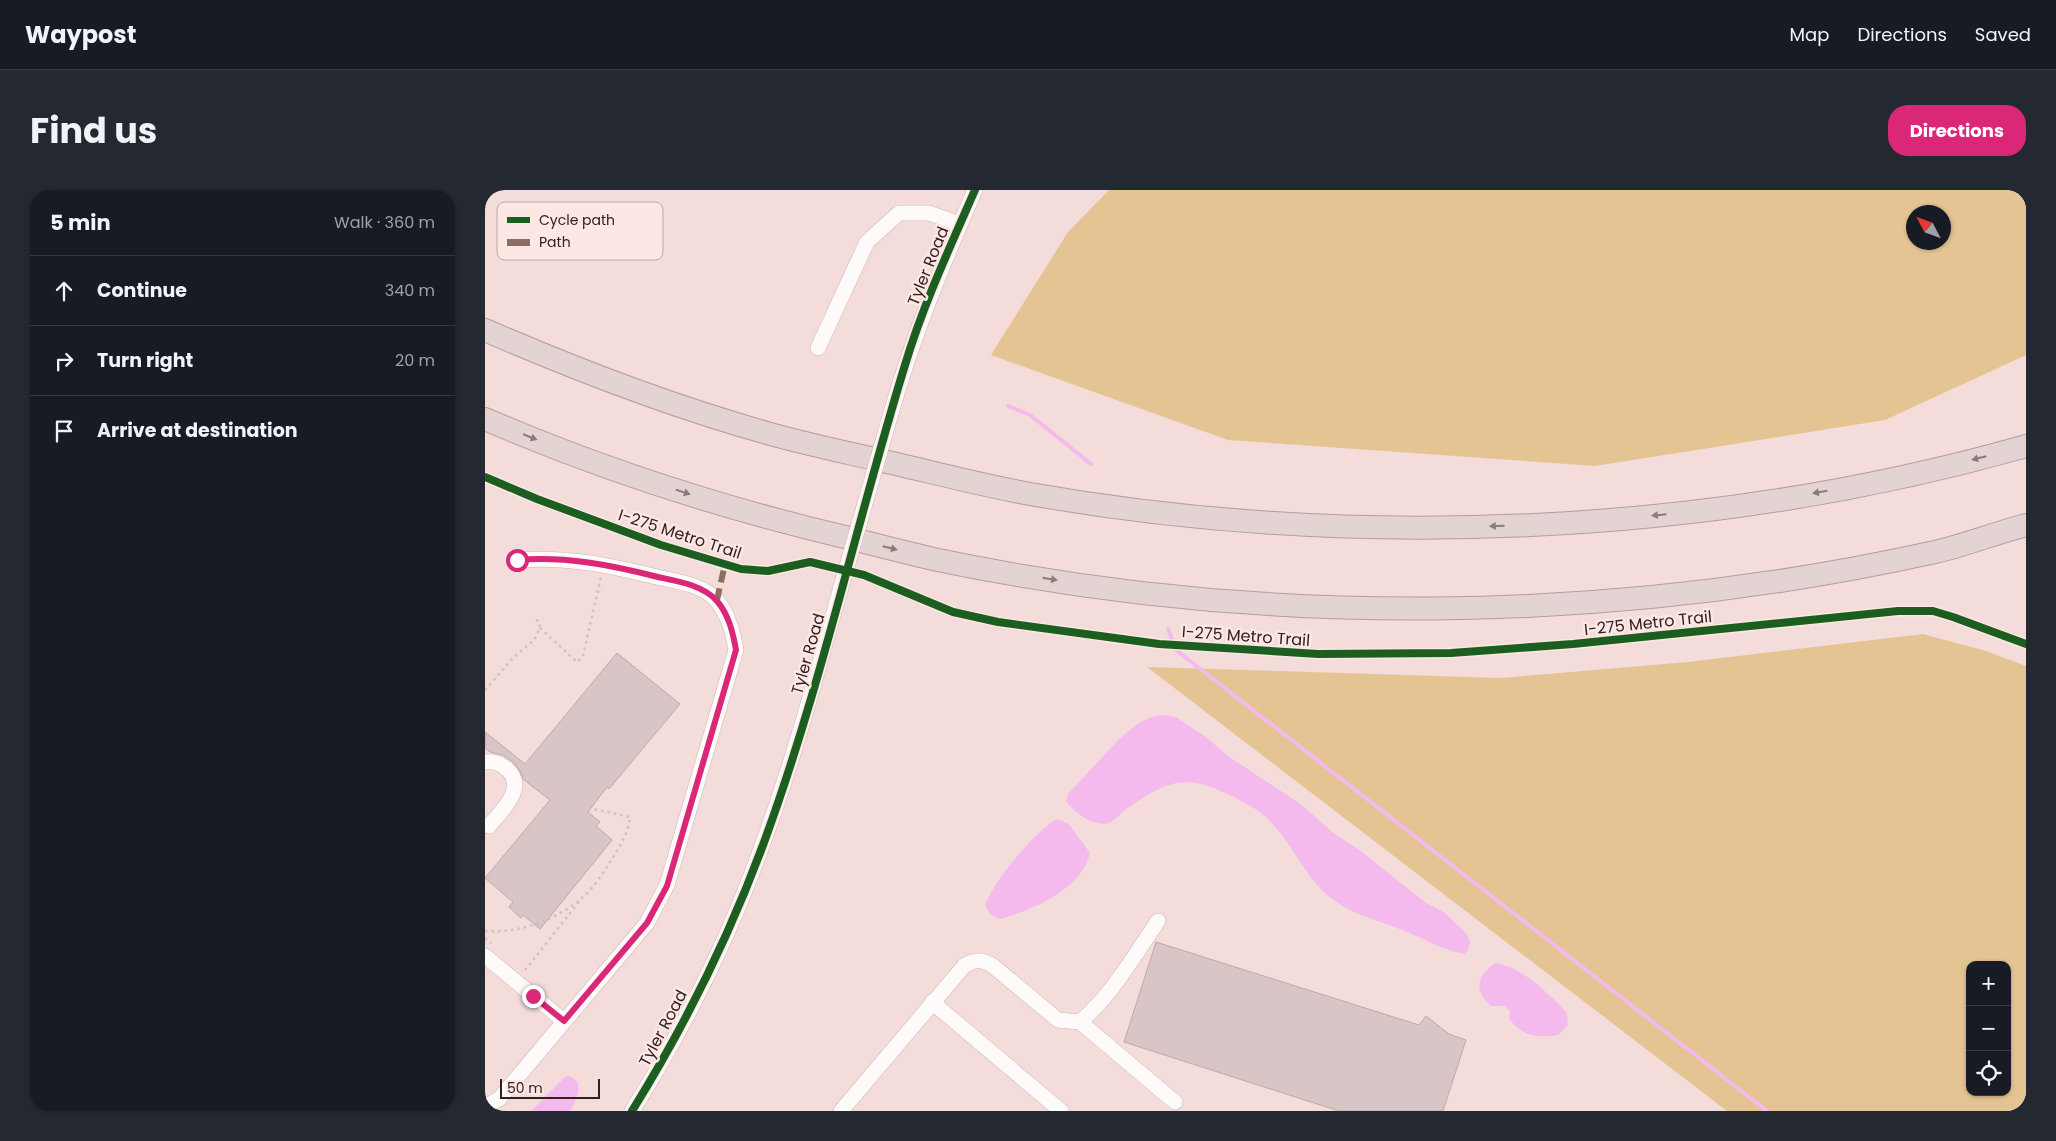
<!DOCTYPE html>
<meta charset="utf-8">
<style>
:root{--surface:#171b24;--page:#242831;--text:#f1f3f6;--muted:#9ea1a6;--line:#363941;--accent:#db2777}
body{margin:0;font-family:Poppins,sans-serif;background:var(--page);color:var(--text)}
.controls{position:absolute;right:15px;bottom:15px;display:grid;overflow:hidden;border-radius:10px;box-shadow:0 1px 4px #0004}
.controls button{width:45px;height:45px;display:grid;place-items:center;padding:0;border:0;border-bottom:1px solid var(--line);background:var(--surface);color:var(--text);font:25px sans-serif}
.compass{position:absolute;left:1421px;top:15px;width:45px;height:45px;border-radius:50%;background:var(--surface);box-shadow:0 1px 4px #0004;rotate:311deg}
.scale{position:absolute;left:15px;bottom:12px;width:100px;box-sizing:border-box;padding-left:5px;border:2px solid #32201e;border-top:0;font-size:14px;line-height:18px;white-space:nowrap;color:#32201e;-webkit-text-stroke:4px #fce7e5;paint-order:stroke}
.stop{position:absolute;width:15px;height:15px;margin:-11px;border:4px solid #db2777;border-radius:50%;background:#fff}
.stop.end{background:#db2777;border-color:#fff;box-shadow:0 1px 5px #0008}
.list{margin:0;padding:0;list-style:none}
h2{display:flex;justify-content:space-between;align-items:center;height:65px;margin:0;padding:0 20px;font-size:21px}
h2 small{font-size:16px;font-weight:400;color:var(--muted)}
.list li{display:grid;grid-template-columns:32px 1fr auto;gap:15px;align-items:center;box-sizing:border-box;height:70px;padding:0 20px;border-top:1px solid var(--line)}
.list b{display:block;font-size:19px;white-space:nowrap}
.list em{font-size:16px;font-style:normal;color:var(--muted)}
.icon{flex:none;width:28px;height:28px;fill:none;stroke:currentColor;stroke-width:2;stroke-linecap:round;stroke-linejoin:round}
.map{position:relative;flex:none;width:1541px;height:921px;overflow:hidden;border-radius:20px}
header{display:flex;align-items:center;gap:30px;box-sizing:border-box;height:70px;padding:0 25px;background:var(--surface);border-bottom:1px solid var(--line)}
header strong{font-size:24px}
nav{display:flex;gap:28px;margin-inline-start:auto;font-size:18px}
.intro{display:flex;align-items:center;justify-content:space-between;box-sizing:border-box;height:120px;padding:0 30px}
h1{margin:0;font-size:35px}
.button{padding:12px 22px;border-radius:20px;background:var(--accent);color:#fff;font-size:18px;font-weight:700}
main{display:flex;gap:30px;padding:0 30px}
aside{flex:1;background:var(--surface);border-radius:20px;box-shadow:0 1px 4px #0004}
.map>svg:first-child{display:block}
</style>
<header>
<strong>Waypost</strong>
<nav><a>Map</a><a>Directions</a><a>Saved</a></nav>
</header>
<div class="intro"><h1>Find us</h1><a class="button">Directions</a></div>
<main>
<aside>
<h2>5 min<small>Walk · 360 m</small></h2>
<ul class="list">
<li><svg class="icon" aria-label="ahead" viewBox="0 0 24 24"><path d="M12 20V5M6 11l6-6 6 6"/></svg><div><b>Continue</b></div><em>340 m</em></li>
<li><svg class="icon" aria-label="right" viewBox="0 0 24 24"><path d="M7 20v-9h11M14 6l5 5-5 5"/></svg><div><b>Turn right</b></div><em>20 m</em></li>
<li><svg class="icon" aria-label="arrive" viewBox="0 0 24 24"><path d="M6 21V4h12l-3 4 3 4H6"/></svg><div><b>Arrive at destination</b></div></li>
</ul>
</aside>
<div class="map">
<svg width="1541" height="921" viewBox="0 0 1541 921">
<rect width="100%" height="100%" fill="#f4dcda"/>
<g fill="#e5c493" fill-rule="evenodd">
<path d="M624,0H1541V165L1400,230L1110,276L743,250L506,165L583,42ZM1428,22H1458V52H1428Z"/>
<path d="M1438,444L1501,461L1541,476V921H1242L662,477L1017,488L1203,472ZM1485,775H1522V902H1485Z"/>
</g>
<g fill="#f4baee">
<path d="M679,525L691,527L721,547L743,566L817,615L847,642L873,659L940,712L960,723L982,744L985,752L983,760L979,764C953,759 937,747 912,738C887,728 862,723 841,704C816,681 804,646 777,624C766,615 751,608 738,602C696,582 677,595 641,619C636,623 629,631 623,633C607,637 589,622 581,611L583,604L635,548L655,532L666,527Z"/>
<path d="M572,629L584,634L605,663C596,700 549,719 515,729L506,725L500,715C508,692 551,640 572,629Z"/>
<path d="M1010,773C1039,778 1062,802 1082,823L1083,835L1073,845C1050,848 1040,847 1024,829L1025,821L1020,816H1006C988,800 992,786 1010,773Z"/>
<path d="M81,886C102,889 92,909 85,921H46Z"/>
</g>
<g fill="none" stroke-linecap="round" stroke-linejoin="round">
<g stroke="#f4baee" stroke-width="4">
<polyline points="523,216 545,225 606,274"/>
<polyline points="683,439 691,460 1282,921"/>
</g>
</g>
<g fill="#d9c5c5" stroke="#bda9aa">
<polygon points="132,463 195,514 124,599 122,597 103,622 115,632 111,636 127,650 55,739 38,725 36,728 24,717 28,712 0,688 65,610 38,589 35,581 28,572 18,565 5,562 0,558 0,542 40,574"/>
<polygon points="671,752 934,835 941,826 964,844 981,850 958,921 854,921 639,852"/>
</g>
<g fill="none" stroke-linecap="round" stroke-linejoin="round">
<g stroke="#ccb8b6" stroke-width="16">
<g id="minor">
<polyline points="333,158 382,52 414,23 444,23 475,34"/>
<path d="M406,223C428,146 458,73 490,0"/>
<path d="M0,572C9,571 15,573 22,579C43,598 16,621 4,636"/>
<polyline points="0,766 79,831"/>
<polyline points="447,812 576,921"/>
<path d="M595,832C627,805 649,766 673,731"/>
<path d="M0,917L14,909L162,733L182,695L251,460C248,443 244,425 232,411C219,395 195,392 176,388C127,376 83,366 32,370"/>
<path d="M147,921C199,838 245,746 278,653C309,569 332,483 356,397"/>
<path d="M356,921L479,776C489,769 498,769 508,776L573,830L595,832L690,912"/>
</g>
</g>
<g stroke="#b69c9a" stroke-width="24">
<g id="highway">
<path d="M0,140C92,180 186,216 282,243C320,254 360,262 398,271C447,282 495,295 545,304C869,361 1224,346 1541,256"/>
<path d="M0,229C116,279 237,318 360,347C391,355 422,363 453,370C780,438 1124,434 1450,362C1481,355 1510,343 1541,335"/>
</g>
</g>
<g stroke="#cbc2c1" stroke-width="2.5" stroke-dasharray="2.5 4" stroke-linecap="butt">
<polyline points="55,438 92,472 98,466 116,387"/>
<polyline points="0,500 28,468 49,450 55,438 54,432 49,428"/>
<path d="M0,741C34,744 74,729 99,706C111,695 119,682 127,669C135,656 144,642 145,627L109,619"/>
<polyline points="0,748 6,753"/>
<polyline points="40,780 97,708"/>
</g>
<use href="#minor" stroke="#fdfaf9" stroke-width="15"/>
<use href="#highway" stroke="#e3d3d2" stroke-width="22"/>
<g stroke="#ccb8b6" stroke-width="16" stroke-linecap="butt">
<polyline id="minor-bridge" points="356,397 406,223"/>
</g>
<use href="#minor-bridge" stroke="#fdfaf9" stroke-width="15"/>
<polyline stroke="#8d6e63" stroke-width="6" stroke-dasharray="12 6" stroke-linecap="butt" points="232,410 240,374"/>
<g stroke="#fce7e5" stroke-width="11">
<g id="cycleway">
<polyline points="0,287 52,309 176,355 256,379 283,381 325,372 379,385 468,422 513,432 674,454 833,464 966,463 1088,454 1413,421 1448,421 1468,427 1541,454"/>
<path d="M147,921C199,837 244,747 278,655C336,498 371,334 420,175C438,115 465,57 490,0"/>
</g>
</g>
<use href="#cycleway" stroke="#1b5e20" stroke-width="8"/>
</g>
<defs><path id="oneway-solid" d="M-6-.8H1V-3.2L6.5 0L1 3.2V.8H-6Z" transform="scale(1.25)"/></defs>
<g fill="#8a7a78">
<use href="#oneway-solid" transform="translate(45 247) rotate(22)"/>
<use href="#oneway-solid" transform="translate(1494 268) rotate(166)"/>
<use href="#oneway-solid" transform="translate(198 302) rotate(17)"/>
<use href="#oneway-solid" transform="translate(1335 302) rotate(170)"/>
<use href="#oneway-solid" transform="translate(1174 325) rotate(174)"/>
<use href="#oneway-solid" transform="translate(1012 336) rotate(178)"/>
<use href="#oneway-solid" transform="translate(405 358) rotate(14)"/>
<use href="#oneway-solid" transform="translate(565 389) rotate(9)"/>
</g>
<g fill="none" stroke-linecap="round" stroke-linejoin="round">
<path stroke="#db2777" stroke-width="6" d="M32,370C81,366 126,375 173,387C192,391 218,395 232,411C244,425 248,443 251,460L182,696L162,733L79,831L48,806"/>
</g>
<g text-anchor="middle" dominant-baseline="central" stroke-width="5" stroke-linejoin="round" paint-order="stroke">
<g font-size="16" fill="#32201e" stroke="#fce7e5">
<text transform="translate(443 76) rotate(-68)">Tyler Road</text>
<text transform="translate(195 344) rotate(18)">I-275 Metro Trail</text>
<text transform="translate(1163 433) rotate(-6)">I-275 Metro Trail</text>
<text transform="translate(761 446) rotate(4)">I-275 Metro Trail</text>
<text transform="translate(323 464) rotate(-74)">Tyler Road</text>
<text transform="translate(178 838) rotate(-62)">Tyler Road</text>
</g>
</g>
<rect x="12" y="12" width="166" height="58" rx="8" fill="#fce7e5" stroke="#bfaba9" stroke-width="1"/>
<rect x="22" y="27" width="23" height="6" fill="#1b5e20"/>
<rect x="22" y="49" width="23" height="7" fill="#8d6e63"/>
<g font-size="14" fill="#32201e">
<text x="54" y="35">Cycle path</text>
<text x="54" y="57">Path</text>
</g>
</svg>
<div class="controls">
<button>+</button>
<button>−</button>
<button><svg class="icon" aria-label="locate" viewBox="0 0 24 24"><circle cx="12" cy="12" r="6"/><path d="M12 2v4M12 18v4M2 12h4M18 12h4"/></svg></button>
</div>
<svg class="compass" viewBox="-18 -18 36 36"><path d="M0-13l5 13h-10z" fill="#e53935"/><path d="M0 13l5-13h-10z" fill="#9ea1a6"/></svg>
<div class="scale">50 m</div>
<div class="stop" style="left:32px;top:370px"></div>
<div class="stop end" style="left:48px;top:806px"></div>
</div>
</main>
